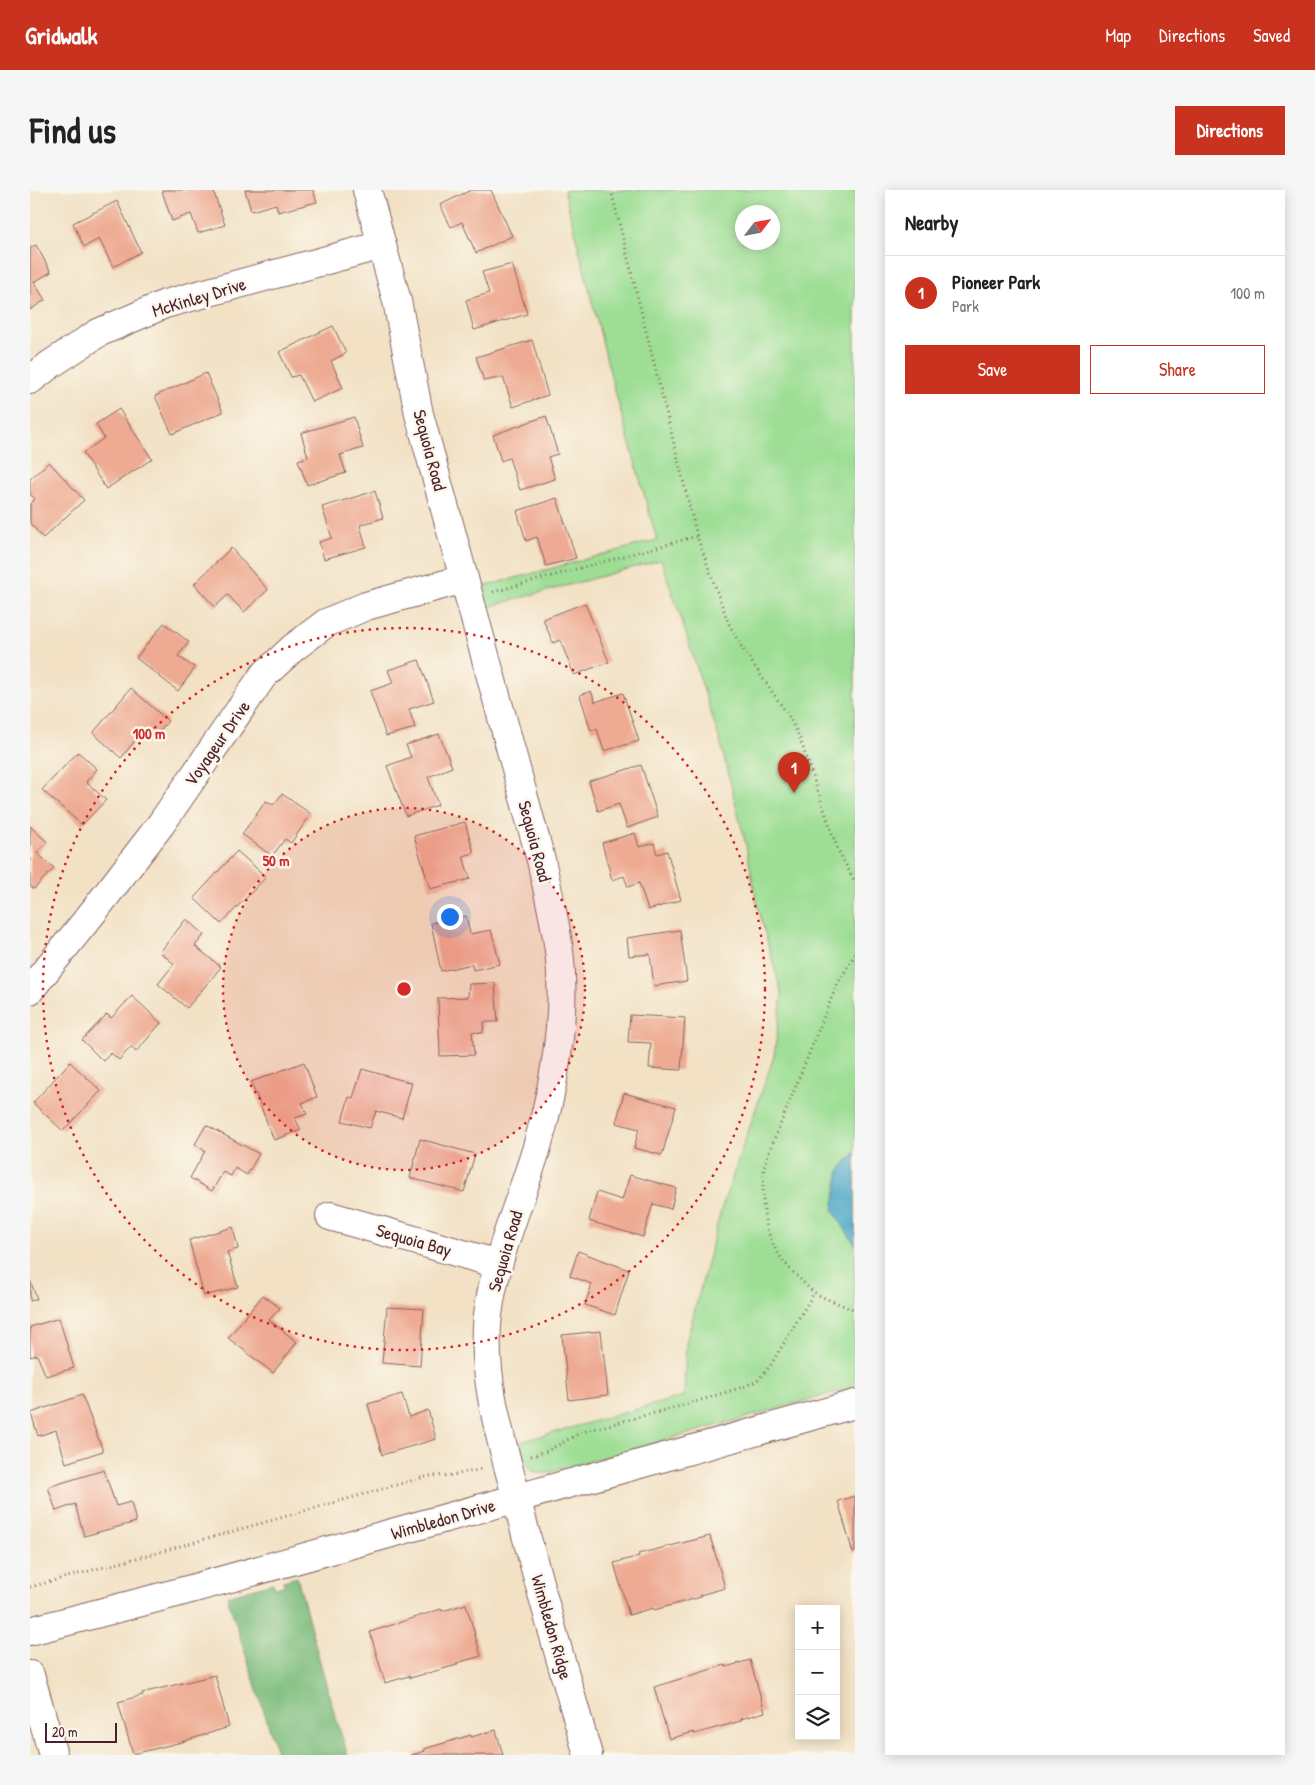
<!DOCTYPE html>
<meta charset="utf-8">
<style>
:root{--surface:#fff;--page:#f6f6f6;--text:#222;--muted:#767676;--line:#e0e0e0;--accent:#c8321e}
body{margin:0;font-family:"Patrick Hand",sans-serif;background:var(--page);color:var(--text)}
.controls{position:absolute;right:15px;bottom:15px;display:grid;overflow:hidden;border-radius:0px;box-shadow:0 2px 12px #0003}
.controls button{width:45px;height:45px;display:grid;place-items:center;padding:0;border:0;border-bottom:1px solid var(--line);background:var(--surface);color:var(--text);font:25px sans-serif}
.compass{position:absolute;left:705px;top:15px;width:45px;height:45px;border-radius:50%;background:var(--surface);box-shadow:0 2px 12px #0003;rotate:58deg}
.scale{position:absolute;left:15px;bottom:12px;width:72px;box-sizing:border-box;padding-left:5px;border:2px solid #4a1f2b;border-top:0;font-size:14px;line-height:18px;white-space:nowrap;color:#4a1f2b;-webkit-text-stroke:4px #fbf7ec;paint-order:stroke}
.you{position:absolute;left:419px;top:726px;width:18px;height:18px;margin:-12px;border:4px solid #fff;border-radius:50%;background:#1a73e8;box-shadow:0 0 0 8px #1a73e833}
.badge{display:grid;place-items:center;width:32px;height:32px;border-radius:50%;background:var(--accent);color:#fff;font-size:16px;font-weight:700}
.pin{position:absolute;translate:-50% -41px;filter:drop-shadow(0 1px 2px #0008)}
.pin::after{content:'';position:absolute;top:26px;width:18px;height:15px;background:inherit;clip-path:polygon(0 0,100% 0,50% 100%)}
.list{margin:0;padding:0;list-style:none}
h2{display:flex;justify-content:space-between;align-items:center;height:65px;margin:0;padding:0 20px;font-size:21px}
h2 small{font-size:16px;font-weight:400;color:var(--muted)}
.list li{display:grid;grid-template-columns:32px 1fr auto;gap:15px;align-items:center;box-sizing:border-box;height:75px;padding:0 20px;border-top:1px solid var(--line)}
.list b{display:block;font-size:19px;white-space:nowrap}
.list p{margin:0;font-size:16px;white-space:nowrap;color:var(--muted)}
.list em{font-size:16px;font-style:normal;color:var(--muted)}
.actions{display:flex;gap:10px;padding:15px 20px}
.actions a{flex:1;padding:11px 0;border:1px solid var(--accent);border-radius:0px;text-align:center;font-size:18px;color:var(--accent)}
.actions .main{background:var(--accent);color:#fff}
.icon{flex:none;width:28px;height:28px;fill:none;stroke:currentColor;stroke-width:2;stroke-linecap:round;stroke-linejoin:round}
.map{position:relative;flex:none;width:825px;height:1565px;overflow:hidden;border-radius:0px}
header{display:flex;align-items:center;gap:30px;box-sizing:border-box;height:70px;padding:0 25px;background:var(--accent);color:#fff}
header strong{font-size:24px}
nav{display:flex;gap:28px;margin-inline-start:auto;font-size:18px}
.intro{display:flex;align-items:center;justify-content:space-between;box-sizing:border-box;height:120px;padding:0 30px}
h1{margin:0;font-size:35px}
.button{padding:12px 22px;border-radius:0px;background:var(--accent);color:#fff;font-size:18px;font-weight:700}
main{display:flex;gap:30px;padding:0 30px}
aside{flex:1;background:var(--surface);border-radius:0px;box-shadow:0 2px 12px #0003}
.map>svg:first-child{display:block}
</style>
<header>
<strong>Gridwalk</strong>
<nav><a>Map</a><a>Directions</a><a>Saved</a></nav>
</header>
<div class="intro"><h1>Find us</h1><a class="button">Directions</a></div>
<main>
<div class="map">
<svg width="825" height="1565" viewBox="0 0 825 1565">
<rect width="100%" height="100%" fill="#fbf7ec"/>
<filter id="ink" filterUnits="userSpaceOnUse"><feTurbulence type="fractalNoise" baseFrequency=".02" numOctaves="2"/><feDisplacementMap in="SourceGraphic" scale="10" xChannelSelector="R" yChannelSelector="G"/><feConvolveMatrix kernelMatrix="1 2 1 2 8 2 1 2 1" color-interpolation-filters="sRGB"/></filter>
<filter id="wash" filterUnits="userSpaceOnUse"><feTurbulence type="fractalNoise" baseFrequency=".0096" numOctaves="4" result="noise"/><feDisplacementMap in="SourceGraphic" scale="20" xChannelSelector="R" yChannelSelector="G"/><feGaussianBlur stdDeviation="1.12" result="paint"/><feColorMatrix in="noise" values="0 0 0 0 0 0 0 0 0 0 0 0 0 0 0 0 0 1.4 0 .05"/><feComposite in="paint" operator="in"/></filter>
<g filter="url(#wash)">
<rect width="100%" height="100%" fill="#f2e1c4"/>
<path fill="#9dde94" stroke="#747e60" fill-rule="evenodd" d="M534,0H825V1197L518,1283C496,1286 495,1269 490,1252L654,1206L656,1153L691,1020L744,866L752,805L727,714L716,655L690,551L648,419L631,370L443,421L437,401L627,350L583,194ZM712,22H742V52H712Z"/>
<polygon fill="#7ebd7e" stroke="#646e54" points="267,1387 300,1509 318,1565 248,1565 197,1406 243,1393 245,1398 254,1396 253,1391"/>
<polygon fill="#48a7c7" stroke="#496379" points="825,963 825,1055 803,1020 810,979"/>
<g id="blocks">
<g fill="#eeaa92">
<polygon points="134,0 183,0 195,35 168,43 161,24 142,31 132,1"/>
<polygon points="215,0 283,0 287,12 248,22 246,14 221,21"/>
<polygon points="441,0 461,0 482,46 446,63 432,32 421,37 410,15"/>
<polygon points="87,11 111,62 83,77 69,49 54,57 43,33"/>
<polygon points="6,55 21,82 4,92 15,110 0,120 0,58"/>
<polygon points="482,74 497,124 444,140 436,110 459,103 452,82"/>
<polygon points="303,136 316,163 301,171 313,198 282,212 269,185 261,187 249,162"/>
<polygon points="502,150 518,205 483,217 473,187 454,191 446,167"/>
<polygon points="176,183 193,222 142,244 125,206"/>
<polygon points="89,219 122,269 76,299 53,263 74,248 66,234"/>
<polygon points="516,226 528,264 518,267 525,289 490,300 479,268 471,271 463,245"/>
<polygon points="324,227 333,258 310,265 316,283 277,295 268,270 278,267 271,243"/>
<polygon points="19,272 54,310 13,348 0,333 0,314 5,309 0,304 0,289"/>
<polygon points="345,301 353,328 330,335 336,357 294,369 289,352 302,348 292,317"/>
<polygon points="527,308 546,368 516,376 507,347 496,351 487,321"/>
<polygon points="201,358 238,400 214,422 198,405 185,417 164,394"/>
<polygon points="555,413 579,472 544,485 530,450 523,453 513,429"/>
<polygon points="134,433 159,452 148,466 165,478 148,501 106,468"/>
<polygon points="389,470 404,511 379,519 385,538 356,546 340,501 363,493 358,480"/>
<polygon points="101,498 138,531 122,550 111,543 91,568 63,543"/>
<polygon points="561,501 565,512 593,503 609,551 574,561 567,539 561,541 550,505"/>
<polygon points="409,544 422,577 398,587 408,615 376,626 357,576 381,567 376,555"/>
<polygon points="48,562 67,579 56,592 76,610 52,635 12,600"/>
<polygon points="611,575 628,627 597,638 589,614 568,621 559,591"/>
<polygon points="252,604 281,624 261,653 255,649 242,666 212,644 236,611 243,615"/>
<polygon points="435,632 444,663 433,666 440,689 400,699 384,646"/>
<polygon points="0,636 17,652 7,663 24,678 4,699 0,696"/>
<polygon points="605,643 609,657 624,653 627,664 637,661 651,710 618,720 609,693 598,697 594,686 582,690 572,653"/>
<polygon points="207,661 236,687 191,734 164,708"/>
<polygon points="436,726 440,744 461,740 470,774 443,780 442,774 411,781 401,733"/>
<polygon points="156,729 174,745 165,756 191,777 157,818 128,794 144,774 130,762"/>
<polygon points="650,740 657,791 624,796 620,764 599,766 597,748"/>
<polygon points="465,793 468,832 454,832 453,843 442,842 444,865 410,866 408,808 438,807 439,794"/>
<polygon points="102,806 131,833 106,862 101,857 89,870 81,863 73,871 52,850 77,824 81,828"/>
<polygon points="600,825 655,828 651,880 619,878 621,853 598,852"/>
<polygon points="40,872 71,901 33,941 3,913"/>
<polygon points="274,872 287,907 272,913 277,924 265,928 271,940 244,950 221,892"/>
<polygon points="332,879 382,893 372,928 346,921 340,938 312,931 319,907 323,908"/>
<polygon points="594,903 646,917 632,965 604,958 609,939 586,933"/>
<polygon points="176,935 229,964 217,985 205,978 201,986 193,982 182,1001 160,988 175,961 165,954"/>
<polygon points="390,949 445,964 434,1002 380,988"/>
<polygon points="600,985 646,998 641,1019 623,1014 613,1047 559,1031 567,1002 592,1010"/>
<polygon points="203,1037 208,1059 197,1062 208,1097 174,1106 159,1050"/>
<polygon points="548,1061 599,1080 585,1125 555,1115 562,1094 540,1086"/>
<polygon points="0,1090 7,1109 0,1111"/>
<polygon points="233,1105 250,1118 239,1130 267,1152 243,1183 198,1148"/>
<polygon points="357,1117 394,1119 390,1176 352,1173"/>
<polygon points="29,1128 44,1178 16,1186 7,1165 0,1167 0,1137"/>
<polygon points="571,1141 578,1205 539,1210 532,1145"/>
<polygon points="372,1204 379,1227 398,1220 406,1249 352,1265 338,1214"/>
<polygon points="52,1205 73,1261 36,1273 26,1240 8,1246 1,1223"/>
<polygon points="74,1280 86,1316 101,1312 106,1332 54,1346 45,1314 26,1321 18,1297"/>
<polygon points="825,1306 825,1362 823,1363 808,1311"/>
<polygon points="680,1346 695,1398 670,1405 671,1407 624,1420 623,1418 599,1425 584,1373 609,1366 608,1364"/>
<polygon points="436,1414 451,1466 427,1473 427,1475 380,1488 379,1486 355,1493 340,1442 411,1419 412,1421"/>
<polygon points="720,1470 735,1522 711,1529 711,1531 664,1544 663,1542 639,1549 624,1497 695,1475 696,1477"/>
<polygon points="185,1485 199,1537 152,1552 103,1564 88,1512 113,1505 112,1503"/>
<polygon points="466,1540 473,1565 381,1565 395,1561 394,1559 441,1545 441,1547"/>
</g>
</g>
</g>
<g filter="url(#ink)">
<use href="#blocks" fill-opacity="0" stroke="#856361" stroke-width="1"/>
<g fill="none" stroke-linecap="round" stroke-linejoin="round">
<g stroke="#856361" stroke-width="30">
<g id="minor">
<path d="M337,0L367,111L389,224L511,670C518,703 527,737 530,770C536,833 524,897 507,957C490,1013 465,1067 458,1125C451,1184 470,1246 485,1302C507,1390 533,1478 558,1565"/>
<polyline points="0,190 21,174 68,143 135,114 352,55"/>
<polyline points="0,800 64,721 131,634 233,486 263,458 296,433 336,416 434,389"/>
<polyline points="300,1026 468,1074"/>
<polyline points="0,1441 150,1402 825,1214"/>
<polyline points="0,1485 23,1565"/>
</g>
</g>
<g stroke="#856361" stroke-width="3" stroke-dasharray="1 4" stroke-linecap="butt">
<polyline points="581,0 667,346 698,432 712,458 760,528 769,546 808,660 825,692"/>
<polyline points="463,402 667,346"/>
<path d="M825,764L806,797L735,972C730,1020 732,1054 770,1089C774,1093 779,1099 784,1102C794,1109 808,1113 819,1118L825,1119"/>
<polyline points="501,1266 517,1261 552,1242 658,1214 713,1197 727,1191 740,1176 784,1103"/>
<polyline points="0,1397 126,1363 391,1288 400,1286 424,1285 452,1279"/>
</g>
<use href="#minor" stroke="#fff" stroke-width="28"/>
</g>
</g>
<circle cx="374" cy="799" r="181" fill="#d62828" fill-opacity=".12"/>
<g fill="none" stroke="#d62828" stroke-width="2.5" stroke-dasharray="2.5 5">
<circle cx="374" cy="799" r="181"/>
<circle cx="374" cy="799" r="361"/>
</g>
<g text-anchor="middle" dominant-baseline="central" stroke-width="5" stroke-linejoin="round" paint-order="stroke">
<g font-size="18" fill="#4a1f2b" stroke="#fbf7ec">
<text transform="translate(169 107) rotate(-17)">McKinley Drive</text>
<text transform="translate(400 260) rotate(75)">Sequoia Road</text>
<text transform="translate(187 553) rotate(-55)">Voyageur Drive</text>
<text transform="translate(505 651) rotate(75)">Sequoia Road</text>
<text transform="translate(384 1050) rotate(16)">Sequoia Bay</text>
<text transform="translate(475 1061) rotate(-74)">Sequoia Road</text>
<text transform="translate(413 1329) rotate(-16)">Wimbledon Drive</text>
<text transform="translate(522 1437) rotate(74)">Wimbledon Ridge</text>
</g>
</g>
<circle cx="374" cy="799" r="8" fill="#d62828" stroke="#fbf7ec" stroke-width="2.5"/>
<g font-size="15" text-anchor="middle" font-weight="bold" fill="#d62828" stroke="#fbf7ec" stroke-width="5" stroke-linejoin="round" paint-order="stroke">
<text x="119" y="549">100 m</text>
<text x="246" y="676">50 m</text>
</g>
</svg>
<div class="controls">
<button>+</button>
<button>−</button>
<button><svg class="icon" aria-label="layers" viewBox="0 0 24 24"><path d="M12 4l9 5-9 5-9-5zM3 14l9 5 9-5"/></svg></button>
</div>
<svg class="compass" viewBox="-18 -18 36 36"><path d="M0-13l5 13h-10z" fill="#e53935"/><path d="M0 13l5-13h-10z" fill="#767676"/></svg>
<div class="scale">20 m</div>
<div class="you"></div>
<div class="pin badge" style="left:764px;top:603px">1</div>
</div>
<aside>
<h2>Nearby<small></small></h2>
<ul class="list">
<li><span class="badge">1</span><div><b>Pioneer Park</b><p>Park</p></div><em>100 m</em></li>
</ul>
<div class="actions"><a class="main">Save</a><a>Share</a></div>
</aside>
</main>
